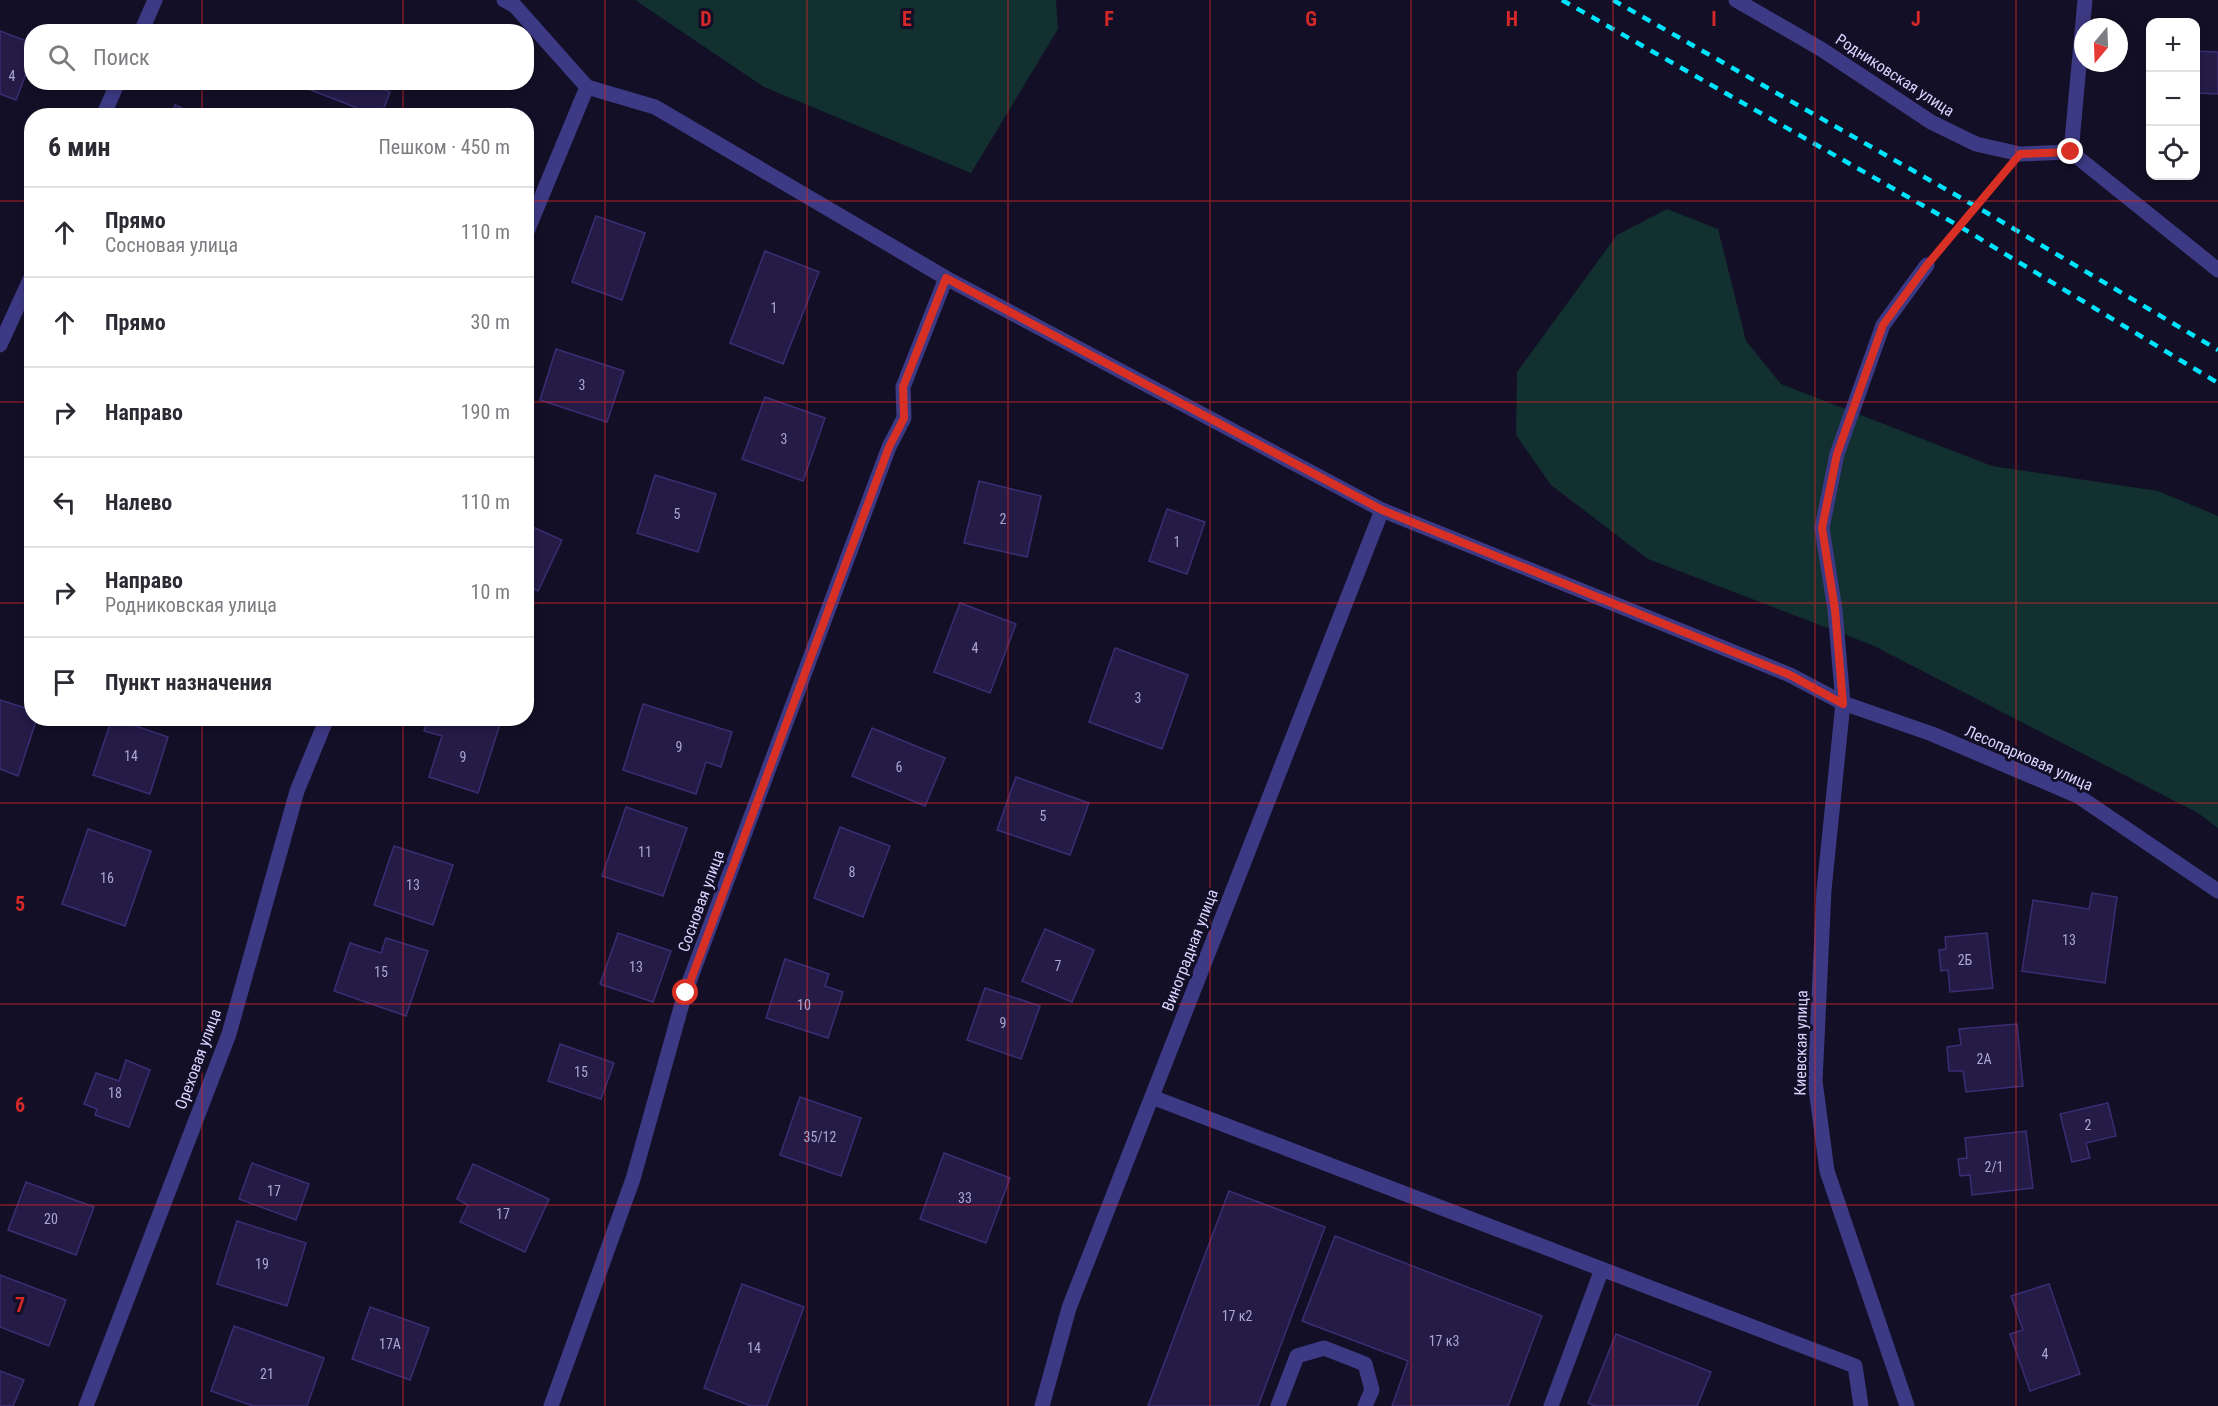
<!DOCTYPE html>
<html lang="ru">
<meta charset="utf-8">
<style>
:root{--surface:#fff;--page:#f2f2f3;--text:#2b2b33;--muted:#7c7c81;--line:#e1e1e2}
body{margin:0;font-family:"Roboto Condensed",sans-serif;background:var(--page);color:var(--text)}
.controls{position:absolute;right:18px;top:18px;display:grid;overflow:hidden;border-radius:12px;box-shadow:0 3px 9px #0003}
.controls button{width:54px;height:54px;display:grid;place-items:center;padding:0;border:0;border-bottom:2px solid var(--line);background:var(--surface);color:var(--text);font:30px sans-serif}
.compass{position:absolute;left:2074px;top:18px;width:54px;height:54px;border-radius:50%;background:var(--surface);box-shadow:0 3px 9px #0003;rotate:199deg}
.stop{position:absolute;width:18px;height:18px;margin:-14px;border:4px solid #d93025;border-radius:50%;background:#fff}
.stop.end{background:#d93025;border-color:#fff;box-shadow:0 2px 6px #0008}
.list{margin:0;padding:0;list-style:none}
h2{display:flex;justify-content:space-between;align-items:center;height:78px;margin:0;padding:0 24px;font-size:26px}
h2 small{font-size:20px;font-weight:400;color:var(--muted)}
.list li{display:grid;grid-template-columns:39px 1fr auto;gap:18px;align-items:center;box-sizing:border-box;height:90px;padding:0 24px;border-top:2px solid var(--line)}
.list b{display:block;font-size:22px;white-space:nowrap}
.list p{margin:0;font-size:20px;white-space:nowrap;color:var(--muted)}
.list em{font-size:20px;font-style:normal;color:var(--muted)}
.icon{flex:none;width:33px;height:33px;fill:none;stroke:currentColor;stroke-width:2;stroke-linecap:round;stroke-linejoin:round}
.map{position:relative;flex:none;width:2218px;height:1406px;overflow:hidden}
.search{position:absolute;background:var(--surface);box-shadow:0 3px 9px #0003;left:24px;top:24px;width:510px;height:66px;display:flex;align-items:center;gap:15px;box-sizing:border-box;padding:0 21px;border-radius:24px;color:var(--muted);font-size:22px}
.panel{position:absolute;background:var(--surface);box-shadow:0 3px 9px #0003;left:24px;top:108px;width:510px;height:618px;border-radius:24px}
.map>svg:first-child{display:block}
</style>
<div class="map">
<svg width="2218" height="1406" viewBox="0 0 2218 1406">
<rect width="100%" height="100%" fill="#130f26"/>
<g fill="#12302f">
<polygon points="635,0 1056,0 1058,29 971,173 764,87"/>
<polygon points="1667,209 1718,229 1746,341 1781,384 1992,466 2158,491 2218,516 2218,828 2198,813 1872,645 1648,559 1551,485 1516,435 1517,372 1617,235"/>
</g>
<g fill="#241b47" stroke="#3b2d73" stroke-width="1.5">
<polygon points="0,31 32,43 32,58 16,100 0,94"/>
<polygon points="2196,51 2218,52 2218,94 2196,93"/>
<polygon points="304,82 378,82 377,87 390,92 381,116 378,116 303,87"/>
<polygon points="175,105 200,116 171,116"/>
<polygon points="596,216 645,233 622,300 572,282"/>
<polygon points="765,251 819,272 783,364 730,343"/>
<polygon points="556,349 624,371 607,422 540,400"/>
<polygon points="765,397 825,418 803,481 742,459"/>
<polygon points="655,475 716,494 698,552 637,533"/>
<polygon points="979,481 1041,496 1027,557 964,543"/>
<polygon points="1167,509 1205,522 1187,574 1149,561"/>
<polygon points="526,524 562,540 538,591 526,585"/>
<polygon points="960,603 1016,624 990,693 934,672"/>
<polygon points="1115,648 1188,675 1162,749 1089,722"/>
<polygon points="0,700 32,710 32,718 37,718 18,776 0,769"/>
<polygon points="643,704 732,732 721,767 706,762 696,794 623,770"/>
<polygon points="112,718 168,737 150,794 93,775"/>
<polygon points="428,718 482,718 500,724 478,793 429,777 442,736 424,731"/>
<polygon points="872,728 945,758 925,806 852,776"/>
<polygon points="1016,777 1089,803 1070,855 997,830"/>
<polygon points="626,807 687,828 663,896 602,876"/>
<polygon points="840,827 890,846 863,917 814,898"/>
<polygon points="88,829 151,851 125,926 62,904"/>
<polygon points="394,846 453,865 433,925 374,905"/>
<polygon points="2092,893 2117,897 2105,983 2022,971 2033,900 2089,909"/>
<polygon points="1045,929 1094,950 1072,1002 1022,981"/>
<polygon points="618,933 671,951 653,1002 600,984"/>
<polygon points="1987,933 1993,988 1950,992 1948,970 1941,971 1939,950 1946,949 1945,937"/>
<polygon points="386,938 428,951 406,1016 334,991 350,943 381,953"/>
<polygon points="785,959 829,974 825,986 843,992 828,1038 766,1018"/>
<polygon points="985,988 1040,1006 1021,1059 967,1040"/>
<polygon points="2017,1024 2023,1086 1966,1092 1963,1071 1949,1071 1947,1047 1961,1045 1959,1029"/>
<polygon points="560,1044 614,1063 601,1099 548,1081"/>
<polygon points="126,1060 150,1070 129,1127 95,1115 97,1109 84,1104 96,1073 119,1081"/>
<polygon points="800,1097 861,1118 841,1176 780,1155"/>
<polygon points="2108,1103 2116,1136 2086,1143 2090,1158 2072,1162 2060,1114"/>
<polygon points="2026,1131 2033,1188 1972,1195 1970,1175 1960,1176 1958,1159 1967,1158 1965,1138"/>
<polygon points="944,1153 1010,1178 986,1243 920,1219"/>
<polygon points="252,1163 309,1184 296,1220 239,1199"/>
<polygon points="473,1164 549,1199 525,1252 460,1222 468,1205 457,1199"/>
<polygon points="26,1182 94,1207 76,1255 8,1230"/>
<polygon points="1229,1191 1325,1227 1258,1406 1148,1406"/>
<polygon points="237,1221 306,1243 287,1306 217,1284"/>
<polygon points="1335,1236 1542,1316 1508,1406 1392,1406 1408,1361 1302,1321"/>
<polygon points="0,1275 66,1300 49,1346 0,1327"/>
<polygon points="742,1284 804,1307 767,1406 751,1406 704,1388"/>
<polygon points="2049,1284 2080,1374 2030,1391 2010,1334 2023,1330 2011,1296"/>
<polygon points="370,1307 429,1328 410,1380 352,1359"/>
<polygon points="234,1326 324,1358 307,1406 253,1406 211,1391"/>
<polygon points="1616,1334 1711,1372 1697,1406 1595,1406 1588,1403"/>
<polygon points="0,1371 24,1380 13,1406 0,1406"/>
</g>
<g fill="none" stroke-linecap="round" stroke-linejoin="round">
<polyline stroke="#2fb8b0" stroke-width="4" stroke-dasharray="3 4.5" stroke-linecap="butt" points="1943,245 1977,207 2002,175"/>
<g stroke="#3d3a85" stroke-width="15">
<polyline points="504,0 515,6 587,87 655,107 946,278 1382,510 1790,675 1843,703 1932,734 2078,796 2218,891"/>
<polyline points="1736,0 1821,49 1931,122 1976,144 2020,154 2071,152 2218,270"/>
<polyline points="141,32 155,0"/>
<polyline points="103,116 118,82"/>
<polyline points="2071,152 2085,0"/>
<polyline points="526,234 587,87"/>
<polyline points="0,345 32,275"/>
<polyline points="1152,1097 1855,1366 1861,1406"/>
<polyline points="86,1406 229,1034 297,791 327,718"/>
<polyline points="551,1406 633,1179 685,993 889,447 904,418 903,387 946,278"/>
<polyline points="1042,1406 1069,1308 1382,510"/>
<polyline points="1278,1406 1297,1356 1324,1348 1365,1364 1372,1390 1365,1406"/>
<polyline points="1551,1406 1602,1269"/>
<polyline points="1907,1406 1827,1171 1815,1081 1824,890 1843,703 1835,610 1822,528 1837,454 1883,325 1927,265"/>
</g>
<g stroke="#00e5ff" stroke-width="4.5" stroke-dasharray="9 8" stroke-linecap="butt">
<polyline points="1562,0 1959,226 2218,383"/>
<polyline points="1613,0 1977,207 2218,350"/>
</g>
</g>
<g fill="none" stroke-linecap="round" stroke-linejoin="round">
<polyline stroke="#d93025" stroke-width="8" points="686,993 889,447 904,418 903,387 946,278 1382,510 1790,675 1843,704 1835,610 1822,528 1837,454 1883,325 1927,265 2020,154 2071,152"/>
</g>
<path fill="none" stroke="#d62828" stroke-width="1.5" stroke-opacity="0.55" d="M202,0V32M403,0V32M605,0V1406M807,0V1406M1008,0V1406M1210,0V1406M1411,0V1406M1613,0V1406M1815,0V1406M2016,0V1406M202,82V116M403,82V116M0,201H32M526,201H2218M0,402H32M526,402H2218M0,603H32M526,603H2218M202,718V1406M403,718V1406M0,803H2218M0,1004H2218M0,1205H2218"/>
<g text-anchor="middle" dominant-baseline="central" stroke-width="6" stroke-linejoin="round" paint-order="stroke">
<g font-size="14" fill="#aca6d1">
<text x="12" y="76">4</text>
<text x="774" y="308">1</text>
<text x="582" y="385">3</text>
<text x="784" y="439">3</text>
<text x="677" y="514">5</text>
<text x="1003" y="519">2</text>
<text x="1177" y="542">1</text>
<text x="975" y="648">4</text>
<text x="1138" y="698">3</text>
<text x="679" y="747">9</text>
<text x="131" y="756">14</text>
<text x="463" y="757">9</text>
<text x="899" y="767">6</text>
<text x="1043" y="816">5</text>
<text x="645" y="852">11</text>
<text x="852" y="872">8</text>
<text x="107" y="878">16</text>
<text x="413" y="885">13</text>
<text x="2069" y="940">13</text>
<text x="1965" y="960">2Б</text>
<text x="1058" y="966">7</text>
<text x="636" y="967">13</text>
<text x="381" y="972">15</text>
<text x="804" y="1005">10</text>
<text x="1003" y="1023">9</text>
<text x="1984" y="1059">2А</text>
<text x="581" y="1072">15</text>
<text x="115" y="1093">18</text>
<text x="2088" y="1125">2</text>
<text x="820" y="1137">35/12</text>
<text x="1994" y="1167">2/1</text>
<text x="274" y="1191">17</text>
<text x="965" y="1198">33</text>
<text x="503" y="1214">17</text>
<text x="51" y="1219">20</text>
<text x="262" y="1264">19</text>
<text x="1237" y="1316">17 к2</text>
<text x="1444" y="1341">17 к3</text>
<text x="390" y="1344">17А</text>
<text x="754" y="1348">14</text>
<text x="2045" y="1354">4</text>
<text x="267" y="1374">21</text>
</g>
<g font-size="16" fill="#d9d4ff" stroke="#130f26">
<text transform="translate(1895 75) rotate(33)">Родниковская улица</text>
<text transform="translate(2029 758) rotate(24)">Лесопарковая улица</text>
<text transform="translate(701 901) rotate(-70)">Сосновая улица</text>
<text transform="translate(1190 950) rotate(-69)">Виноградная улица</text>
<text transform="translate(1801 1043) rotate(-89)">Киевская улица</text>
<text transform="translate(198 1059) rotate(-70)">Ореховая улица</text>
</g>
</g>
<g font-size="20" text-anchor="middle" font-weight="bold" fill="#d62828" stroke="#130f26" stroke-width="6" stroke-linejoin="round" paint-order="stroke">
<text x="706" y="26">D</text>
<text x="907" y="26">E</text>
<text x="1109" y="26">F</text>
<text x="1311" y="26">G</text>
<text x="1512" y="26">H</text>
<text x="1714" y="26">I</text>
<text x="1916" y="26">J</text>
<text x="20" y="911">5</text>
<text x="20" y="1112">6</text>
<text x="20" y="1312">7</text>
</g>
</svg>
<div class="controls">
<button>+</button>
<button>−</button>
<button><svg class="icon" aria-label="locate" viewBox="0 0 24 24"><circle cx="12" cy="12" r="6"/><path d="M12 2v4M12 18v4M2 12h4M18 12h4"/></svg></button>
</div>
<svg class="compass" viewBox="-18 -18 36 36"><path d="M0-13l5 13h-10z" fill="#e53935"/><path d="M0 13l5-13h-10z" fill="#7c7c81"/></svg>
<div class="stop" style="left:686px;top:993px"></div>
<div class="stop end" style="left:2071px;top:152px"></div>
<div class="search"><svg class="icon" aria-label="search" viewBox="0 0 24 24"><circle cx="10" cy="10" r="6"/><path d="M15 15l6 6"/></svg>Поиск</div>
<section class="panel">
<h2>6 мин<small>Пешком · 450 m</small></h2>
<ul class="list">
<li><svg class="icon" aria-label="ahead" viewBox="0 0 24 24"><path d="M12 20V5M6 11l6-6 6 6"/></svg><div><b>Прямо</b><p>Сосновая улица</p></div><em>110 m</em></li>
<li><svg class="icon" aria-label="ahead" viewBox="0 0 24 24"><path d="M12 20V5M6 11l6-6 6 6"/></svg><div><b>Прямо</b></div><em>30 m</em></li>
<li><svg class="icon" aria-label="right" viewBox="0 0 24 24"><path d="M7 20v-9h11M14 6l5 5-5 5"/></svg><div><b>Направо</b></div><em>190 m</em></li>
<li><svg class="icon" aria-label="left" viewBox="0 0 24 24"><path d="M17 20v-9H6M10 6l-5 5 5 5"/></svg><div><b>Налево</b></div><em>110 m</em></li>
<li><svg class="icon" aria-label="right" viewBox="0 0 24 24"><path d="M7 20v-9h11M14 6l5 5-5 5"/></svg><div><b>Направо</b><p>Родниковская улица</p></div><em>10 m</em></li>
<li><svg class="icon" aria-label="arrive" viewBox="0 0 24 24"><path d="M6 21V4h12l-3 4 3 4H6"/></svg><div><b>Пункт назначения</b></div></li>
</ul>
</section>
</div>
